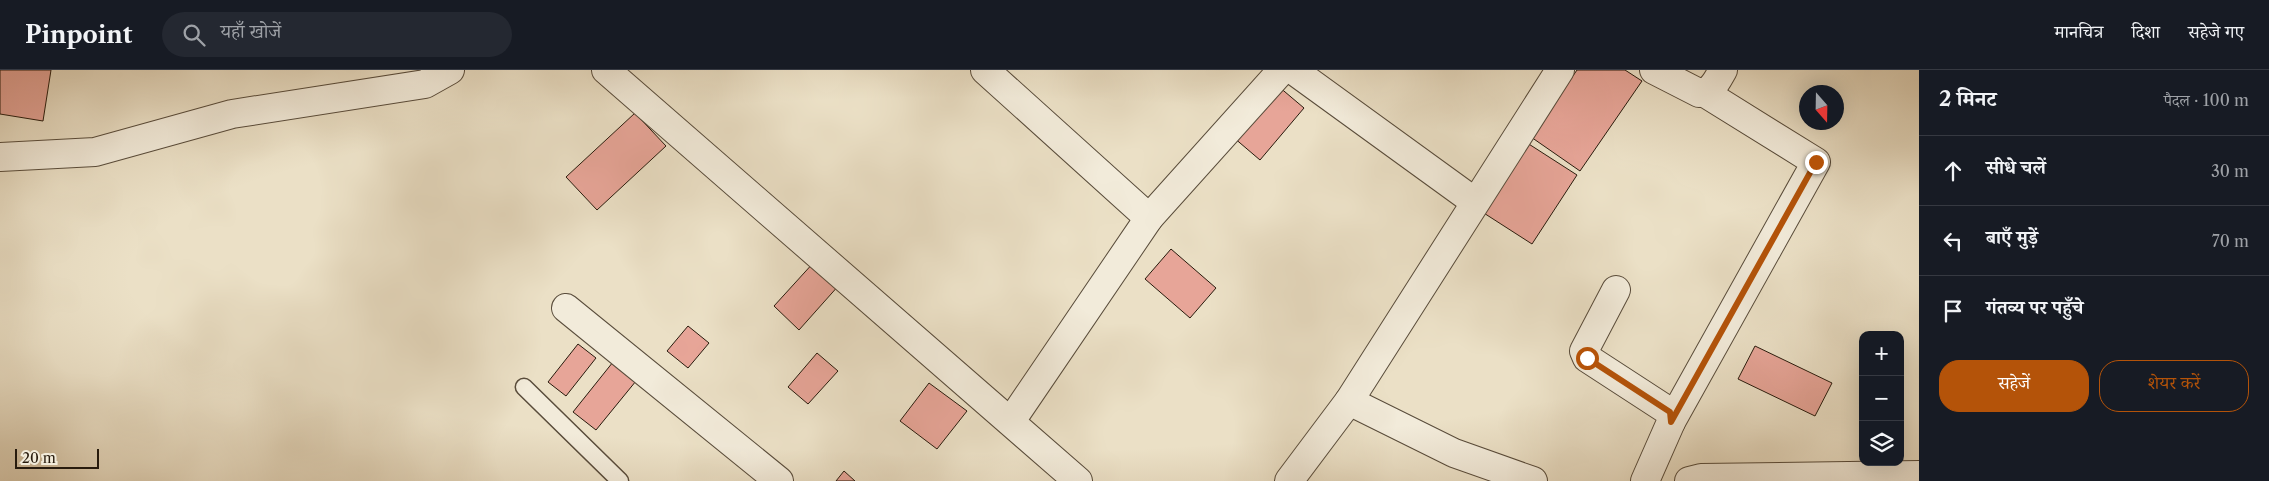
<!DOCTYPE html>
<html lang="hi">
<meta charset="utf-8">
<style>
:root{--surface:#171b24;--page:#242831;--text:#f1f3f6;--muted:#9ea1a6;--line:#363941;--accent:#b45309}
body{margin:0;font-family:"Libre Caslon Text","Noto Serif Devanagari",serif;background:var(--page);color:var(--text)}
.controls{position:absolute;right:15px;bottom:15px;display:grid;overflow:hidden;border-radius:10px;box-shadow:0 5px 20px #0002}
.controls button{width:45px;height:45px;display:grid;place-items:center;padding:0;border:0;border-bottom:1px solid var(--line);background:var(--surface);color:var(--text);font:25px sans-serif}
.compass{position:absolute;left:1799px;top:15px;width:45px;height:45px;border-radius:50%;background:var(--surface);box-shadow:0 5px 20px #0002;rotate:160deg}
.scale{position:absolute;left:15px;bottom:12px;width:84px;box-sizing:border-box;padding-left:5px;border:2px solid #281b0d;border-top:0;font-size:14px;line-height:18px;white-space:nowrap;color:#281b0d;-webkit-text-stroke:4px #f2ebda;paint-order:stroke}
.stop{position:absolute;width:15px;height:15px;margin:-11px;border:4px solid #b45309;border-radius:50%;background:#fff}
.stop.end{background:#b45309;border-color:#fff;box-shadow:0 1px 5px #0008}
.list{margin:0;padding:0;list-style:none}
h2{display:flex;justify-content:space-between;align-items:center;height:65px;margin:0;padding:0 20px;font-size:21px}
h2 small{font-size:16px;font-weight:400;color:var(--muted)}
.list li{display:grid;grid-template-columns:32px 1fr auto;gap:15px;align-items:center;box-sizing:border-box;height:70px;padding:0 20px;border-top:1px solid var(--line)}
.list b{display:block;font-size:19px;white-space:nowrap}
.list em{font-size:16px;font-style:normal;color:var(--muted)}
.actions{display:flex;gap:10px;padding:15px 20px}
.actions a{flex:1;padding:11px 0;border:1px solid var(--accent);border-radius:20px;text-align:center;font-size:18px;color:var(--accent)}
.actions .main{background:var(--accent);color:#fff}
.icon{flex:none;width:28px;height:28px;fill:none;stroke:currentColor;stroke-width:2;stroke-linecap:round;stroke-linejoin:round}
.map{position:relative;flex:none;width:1919px;height:411px;overflow:hidden}
header{display:flex;align-items:center;gap:30px;box-sizing:border-box;height:70px;padding:0 25px;background:var(--surface);border-bottom:1px solid var(--line)}
header strong{font-size:24px}
nav{display:flex;gap:28px;margin-inline-start:auto;font-size:18px}
.search{width:350px;height:45px;background:var(--page);display:flex;align-items:center;gap:12px;box-sizing:border-box;padding:0 18px;border-radius:28px;color:var(--muted);font-size:19px}
main{display:flex}
aside{flex:1;background:var(--surface)}
.map>svg:first-child{display:block}
</style>
<header>
<strong>Pinpoint</strong>
<div class="search"><svg class="icon" aria-label="search" viewBox="0 0 24 24"><circle cx="10" cy="10" r="6"/><path d="M15 15l6 6"/></svg>यहाँ खोजें</div>
<nav><a>मानचित्र</a><a>दिशा</a><a>सहेजे गए</a></nav>
</header>
<main>
<div class="map">
<svg width="1919" height="411" viewBox="0 0 1919 411">
<rect width="100%" height="100%" fill="#ebe0c6"/>
<filter id="stains"><feTurbulence type="fractalNoise" baseFrequency=".004" numOctaves="4"/><feColorMatrix values="0 0 0 0 .2 0 0 0 0 .09 0 0 0 0 .02 0 0 0 .5 -.17"/></filter>
<radialGradient id="worn" r=".72"><stop offset=".6" stop-color="#630" stop-opacity="0"/><stop offset="1" stop-color="#630" stop-opacity=".3"/></radialGradient>
<g fill="#e7a598" stroke="#281b0d">
<polygon points="0,0 51,0 43,51 0,44"/>
<polygon points="1577,0 1625,0 1642,11 1580,101 1531,67"/>
<polygon points="1278,16 1304,38 1260,90 1233,67"/>
<polygon points="635,43 666,76 597,140 566,107"/>
<polygon points="1521,69 1577,105 1532,174 1476,138"/>
<polygon points="1171,179 1216,218 1190,248 1145,209"/>
<polygon points="815,191 840,214 799,260 774,236"/>
<polygon points="688,256 709,273 688,298 667,281"/>
<polygon points="578,274 596,288 566,326 548,312"/>
<polygon points="1755,276 1832,313 1815,346 1738,309"/>
<polygon points="817,283 838,301 808,334 788,317"/>
<polygon points="613,292 636,311 596,360 573,342"/>
<polygon points="929,313 967,341 937,379 900,351"/>
<polygon points="844,401 855,411 836,411"/>
</g>
<g fill="none" stroke-linecap="round" stroke-linejoin="round">
<g stroke="#594c3b" stroke-width="19">
<polyline id="lane" points="524,317 620,411"/>
</g>
<g stroke="#594c3b" stroke-width="30">
<g id="street">
<polyline points="606,0 1078,411"/>
<polyline points="985,0 1149,148"/>
<polyline points="1293,0 1475,132"/>
<path d="M1654,0L1699,23C1712,23 1717,10 1723,0"/>
<polyline points="0,87 95,82 232,44 425,14 450,0"/>
<polyline points="1616,220 1584,281 1587,288 1670,342 1671,352 1645,411"/>
<polyline points="566,238 779,411"/>
<polyline points="1349,331 1560,0"/>
<polyline points="1011,351 1149,148 1282,0"/>
<polyline points="1671,352 1816,92 1705,23"/>
<polyline points="1289,411 1349,331 1454,383 1533,411"/>
<polyline points="1689,411 1701,408 1919,405"/>
</g>
</g>
<use href="#lane" stroke="#f2ebda" stroke-width="16"/>
<use href="#street" stroke="#f2ebda" stroke-width="28"/>
</g>
<g fill="none" stroke-linecap="round" stroke-linejoin="round">
<polyline stroke="#b45309" stroke-width="6" points="1587,288 1670,342 1671,352 1816,92"/>
</g>
<rect width="100%" height="100%" filter="url(#stains)"/>
<rect width="100%" height="100%" fill="url(#worn)"/>
</svg>
<div class="controls">
<button>+</button>
<button>−</button>
<button><svg class="icon" aria-label="layers" viewBox="0 0 24 24"><path d="M12 4l9 5-9 5-9-5zM3 14l9 5 9-5"/></svg></button>
</div>
<svg class="compass" viewBox="-18 -18 36 36"><path d="M0-13l5 13h-10z" fill="#e53935"/><path d="M0 13l5-13h-10z" fill="#9ea1a6"/></svg>
<div class="scale">20 m</div>
<div class="stop" style="left:1587px;top:288px"></div>
<div class="stop end" style="left:1816px;top:92px"></div>
</div>
<aside>
<h2>2 मिनट<small>पैदल · 100 m</small></h2>
<ul class="list">
<li><svg class="icon" aria-label="ahead" viewBox="0 0 24 24"><path d="M12 20V5M6 11l6-6 6 6"/></svg><div><b>सीधे चलें</b></div><em>30 m</em></li>
<li><svg class="icon" aria-label="left" viewBox="0 0 24 24"><path d="M17 20v-9H6M10 6l-5 5 5 5"/></svg><div><b>बाएँ मुड़ें</b></div><em>70 m</em></li>
<li><svg class="icon" aria-label="arrive" viewBox="0 0 24 24"><path d="M6 21V4h12l-3 4 3 4H6"/></svg><div><b>गंतव्य पर पहुँचे</b></div></li>
</ul>
<div class="actions"><a class="main">सहेजें</a><a>शेयर करें</a></div>
</aside>
</main>
